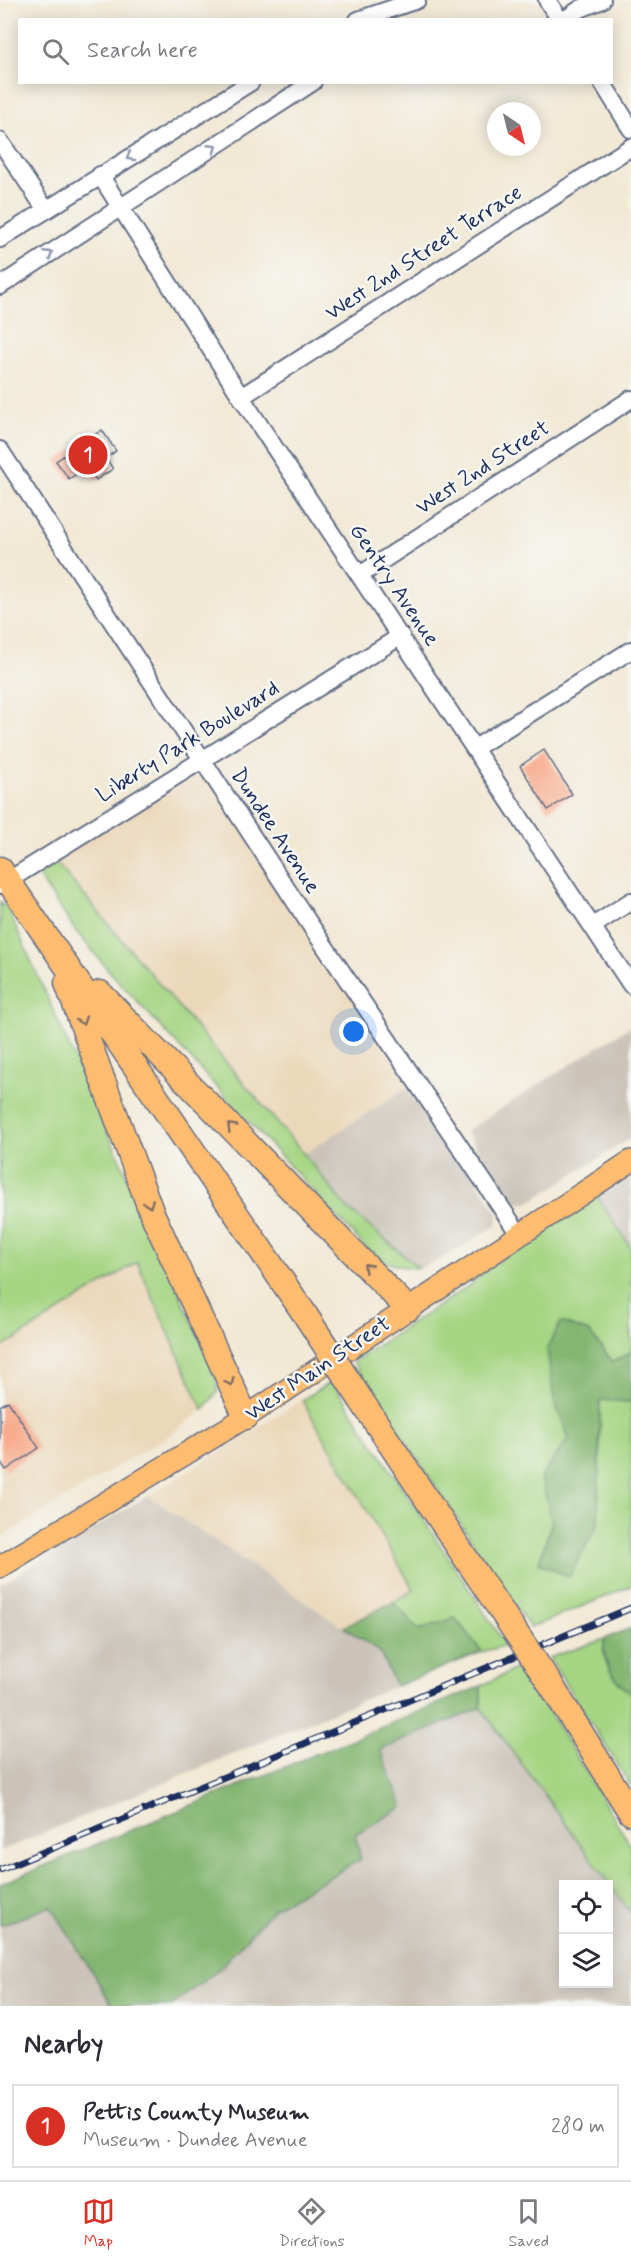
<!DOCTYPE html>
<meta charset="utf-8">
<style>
:root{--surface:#fff;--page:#f7f7f7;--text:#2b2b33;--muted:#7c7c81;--line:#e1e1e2;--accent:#d93025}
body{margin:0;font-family:Mynerve,sans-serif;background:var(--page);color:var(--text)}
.controls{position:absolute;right:18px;bottom:18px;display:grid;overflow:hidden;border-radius:0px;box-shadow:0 3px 15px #0003}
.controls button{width:54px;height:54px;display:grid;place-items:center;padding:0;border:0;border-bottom:2px solid var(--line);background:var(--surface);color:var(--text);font:30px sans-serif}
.compass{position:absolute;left:487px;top:102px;width:54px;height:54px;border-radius:50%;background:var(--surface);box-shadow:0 3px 15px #0003;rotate:145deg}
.you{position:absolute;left:354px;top:1032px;width:21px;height:21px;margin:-15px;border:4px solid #fff;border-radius:50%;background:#1a73e8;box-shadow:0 0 0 9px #1a73e833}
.badge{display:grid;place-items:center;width:39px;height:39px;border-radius:50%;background:var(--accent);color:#fff;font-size:20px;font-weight:700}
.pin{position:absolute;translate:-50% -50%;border:3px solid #fff;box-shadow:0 2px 6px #0006}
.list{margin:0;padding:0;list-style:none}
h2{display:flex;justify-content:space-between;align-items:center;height:78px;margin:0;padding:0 24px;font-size:26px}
h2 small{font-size:20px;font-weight:400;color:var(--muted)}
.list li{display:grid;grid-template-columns:39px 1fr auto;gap:18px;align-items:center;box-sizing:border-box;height:84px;margin:0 12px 12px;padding:0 12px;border:2px solid var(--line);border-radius:0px}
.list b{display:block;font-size:22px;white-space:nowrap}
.list p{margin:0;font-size:20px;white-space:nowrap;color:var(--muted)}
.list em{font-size:20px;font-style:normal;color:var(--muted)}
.icon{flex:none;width:33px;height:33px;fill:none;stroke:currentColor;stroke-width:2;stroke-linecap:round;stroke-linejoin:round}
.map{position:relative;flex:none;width:631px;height:2006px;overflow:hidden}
.search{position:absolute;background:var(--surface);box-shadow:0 3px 15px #0003;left:18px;right:18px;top:18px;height:66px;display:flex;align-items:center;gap:15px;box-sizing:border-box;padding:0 21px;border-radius:0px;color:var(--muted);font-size:22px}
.sheet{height:174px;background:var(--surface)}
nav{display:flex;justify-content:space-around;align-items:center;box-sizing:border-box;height:84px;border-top:2px solid var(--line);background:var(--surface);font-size:16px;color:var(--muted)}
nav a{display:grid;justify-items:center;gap:3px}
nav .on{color:var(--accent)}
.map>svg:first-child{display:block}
</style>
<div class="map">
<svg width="631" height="2006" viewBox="0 0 631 2006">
<rect width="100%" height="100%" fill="#f6f6f2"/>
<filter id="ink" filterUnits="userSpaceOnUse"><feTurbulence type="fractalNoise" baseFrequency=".0167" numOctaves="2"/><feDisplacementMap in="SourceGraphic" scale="12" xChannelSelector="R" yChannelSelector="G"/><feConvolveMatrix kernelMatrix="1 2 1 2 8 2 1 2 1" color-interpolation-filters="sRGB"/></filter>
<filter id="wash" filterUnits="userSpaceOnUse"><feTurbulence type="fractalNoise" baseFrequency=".008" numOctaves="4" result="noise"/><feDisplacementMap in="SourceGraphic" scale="24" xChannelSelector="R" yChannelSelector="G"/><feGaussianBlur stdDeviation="1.35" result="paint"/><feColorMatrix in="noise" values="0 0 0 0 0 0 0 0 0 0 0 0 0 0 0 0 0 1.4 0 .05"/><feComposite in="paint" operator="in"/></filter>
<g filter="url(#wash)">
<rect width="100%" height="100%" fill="#f2e9d5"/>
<g fill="#ebd8ba">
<polygon points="196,771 209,776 414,1083 304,1154 53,859"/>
<polygon points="137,1262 203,1410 171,1434 0,1538 0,1349"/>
<polygon points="302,1400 415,1590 344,1627 148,1496"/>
</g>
<g fill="#cbc3b8" fill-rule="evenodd">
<polygon points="631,1026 631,1138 528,1203 516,1203 507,1196 466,1131"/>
<polygon points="414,1083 498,1214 497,1225 438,1261 419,1268 346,1207 304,1154"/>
<polygon points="631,1172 631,1248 596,1195"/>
<polygon points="148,1496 379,1651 396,1686 0,1851 0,1585"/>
<path d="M481,1708L631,1913V2006H171L218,1970L274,1908L361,1859L355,1834L380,1750ZM564,1884H608V1984H564Z"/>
<polygon points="51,1906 113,2006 0,2006 0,1926"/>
</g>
<g fill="#a6d583" stroke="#608270" stroke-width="1.5">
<path d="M53,859L304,1154L346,1207L419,1268C394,1267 385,1263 366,1248L110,972L75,930L39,877L42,867Z"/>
<polygon points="0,903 7,907 215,1373 218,1392 203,1410 137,1262 0,1349"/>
<polygon points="596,1195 631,1248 631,1352 613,1362 589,1332 554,1400 569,1438 542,1477 552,1521 539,1563 600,1466 600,1400 631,1402 631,1586 530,1628 353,1362 467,1287 508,1253"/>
<polygon points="332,1381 506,1645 482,1652 455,1618 419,1630 393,1602 414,1590 302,1400"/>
<path d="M604,1639C601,1664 613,1678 631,1694V1786L549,1658Z"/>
<polygon points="521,1666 631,1846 631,1913 481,1708 481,1686"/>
</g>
<g fill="#84b671" stroke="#507268" stroke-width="1.5">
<polygon points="561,1322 589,1332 613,1362 631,1352 631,1402 600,1400 598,1524 569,1577 539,1563 552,1521 541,1477 569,1438 554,1400 547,1348"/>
<polygon points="393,1602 419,1630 455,1618 482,1652 396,1686 379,1651 344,1627"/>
<path d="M631,1628V1694C613,1678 601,1664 604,1639Z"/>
<polygon points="481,1686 481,1708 380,1750 403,1807 355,1834 361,1859 274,1908 218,1970 171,2006 113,2006 51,1906 0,1926 0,1884"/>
</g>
<g id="blocks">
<g fill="#f8ab8d">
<polygon points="102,430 116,451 106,458 113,469 96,480 87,467 69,479 56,461"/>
<polygon points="544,750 572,794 548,810 520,766"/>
<polygon points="8,1401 39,1448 6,1470 0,1461 0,1406"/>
</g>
</g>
</g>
<g filter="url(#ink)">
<use href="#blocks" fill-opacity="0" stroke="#667088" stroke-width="1.5"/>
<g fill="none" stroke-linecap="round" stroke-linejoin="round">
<g stroke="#667088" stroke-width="20">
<g id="minor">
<polyline points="547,0 560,20"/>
<polyline points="358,20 417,0"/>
<polyline points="564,20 580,9 602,0"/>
<polyline points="602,82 631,129"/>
<polyline points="0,141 46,210"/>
<polyline points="100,175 241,397 631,985"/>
<polyline points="0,239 251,82"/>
<polyline points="0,286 313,82"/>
<polyline points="241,397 631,147"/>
<polyline points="0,450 309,923 519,1234"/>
<polyline points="360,575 631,399"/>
<polyline points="475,748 631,650"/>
<polyline points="1,885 401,636"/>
<polyline points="593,926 631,901"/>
</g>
</g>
<g stroke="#667088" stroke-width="24">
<polyline id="major" points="0,1567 246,1417 631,1161"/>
</g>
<g stroke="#667088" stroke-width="27">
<g id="highway">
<polyline points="0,869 302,1310"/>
<polyline points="67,983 151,1211 246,1417"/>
<polyline points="100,993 408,1309"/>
<polyline points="361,1400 463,1554"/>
<polyline points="551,1685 631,1813"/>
</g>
</g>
<use href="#minor" stroke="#fff" stroke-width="16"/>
<use href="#major" stroke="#febc70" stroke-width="21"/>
<use href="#highway" stroke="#febc70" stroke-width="24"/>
<g stroke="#1b2f5e" stroke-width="7">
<polyline id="rail" points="0,1870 631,1608"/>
</g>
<use href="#rail" stroke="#f6f6f2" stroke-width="4.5" stroke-dasharray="14" stroke-linecap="butt"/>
<g stroke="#667088" stroke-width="27" stroke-linecap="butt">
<g id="highway-bridge">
<polyline points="302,1310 361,1400"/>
<polyline points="463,1554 551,1685"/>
</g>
</g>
<use href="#highway-bridge" stroke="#febc70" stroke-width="24"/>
</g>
<defs><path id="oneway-chevron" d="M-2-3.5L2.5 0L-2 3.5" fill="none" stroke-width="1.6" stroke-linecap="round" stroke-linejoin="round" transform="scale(1.5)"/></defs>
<g stroke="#8d97ae">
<use href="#oneway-chevron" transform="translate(213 148) rotate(-33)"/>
<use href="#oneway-chevron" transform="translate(130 157) rotate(149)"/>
<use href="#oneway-chevron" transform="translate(49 254) rotate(-33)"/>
</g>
<g stroke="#816e66">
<use href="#oneway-chevron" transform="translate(82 1021) rotate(70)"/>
<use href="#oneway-chevron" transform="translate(231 1127) rotate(-134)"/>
<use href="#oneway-chevron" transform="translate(149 1204) rotate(69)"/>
<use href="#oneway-chevron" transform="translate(367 1267) rotate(-134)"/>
<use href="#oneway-chevron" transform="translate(230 1382) rotate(65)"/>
</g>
</g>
<g text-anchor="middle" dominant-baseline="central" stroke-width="5" stroke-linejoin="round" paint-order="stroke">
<g font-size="22" fill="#1b2f5e" stroke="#f6f6f2">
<text transform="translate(424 253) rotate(-33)">West 2nd Street Terrace</text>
<text transform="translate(483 468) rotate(-33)">West 2nd Street</text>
<text transform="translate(394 585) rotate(56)">Gentry Avenue</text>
<text transform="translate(188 742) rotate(-32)">Liberty Park Boulevard</text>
<text transform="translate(275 831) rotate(57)">Dundee Avenue</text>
<text transform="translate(318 1369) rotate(-34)">West Main Street</text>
</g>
</g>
</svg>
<div class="controls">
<button><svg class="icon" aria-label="locate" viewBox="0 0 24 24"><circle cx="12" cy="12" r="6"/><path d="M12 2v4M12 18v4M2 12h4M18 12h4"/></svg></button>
<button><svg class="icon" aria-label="layers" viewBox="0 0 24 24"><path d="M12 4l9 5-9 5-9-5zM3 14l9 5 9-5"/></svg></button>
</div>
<svg class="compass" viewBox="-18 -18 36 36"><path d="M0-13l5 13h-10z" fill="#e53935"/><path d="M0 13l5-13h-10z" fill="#7c7c81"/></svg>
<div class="you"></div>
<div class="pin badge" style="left:88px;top:455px">1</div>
<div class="search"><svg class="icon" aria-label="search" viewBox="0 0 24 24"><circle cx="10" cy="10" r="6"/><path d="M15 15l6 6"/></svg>Search here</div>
</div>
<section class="sheet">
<h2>Nearby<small></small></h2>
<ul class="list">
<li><span class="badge">1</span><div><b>Pettis County Museum</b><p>Museum · Dundee Avenue</p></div><em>280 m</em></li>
</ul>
</section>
<nav>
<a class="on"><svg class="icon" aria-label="map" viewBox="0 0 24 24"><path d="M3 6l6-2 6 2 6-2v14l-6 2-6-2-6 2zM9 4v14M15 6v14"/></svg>Map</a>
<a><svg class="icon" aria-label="directions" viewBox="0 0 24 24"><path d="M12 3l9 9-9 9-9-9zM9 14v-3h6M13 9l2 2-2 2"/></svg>Directions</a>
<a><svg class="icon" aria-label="saved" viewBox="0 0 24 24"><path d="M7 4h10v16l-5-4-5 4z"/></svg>Saved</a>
</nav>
